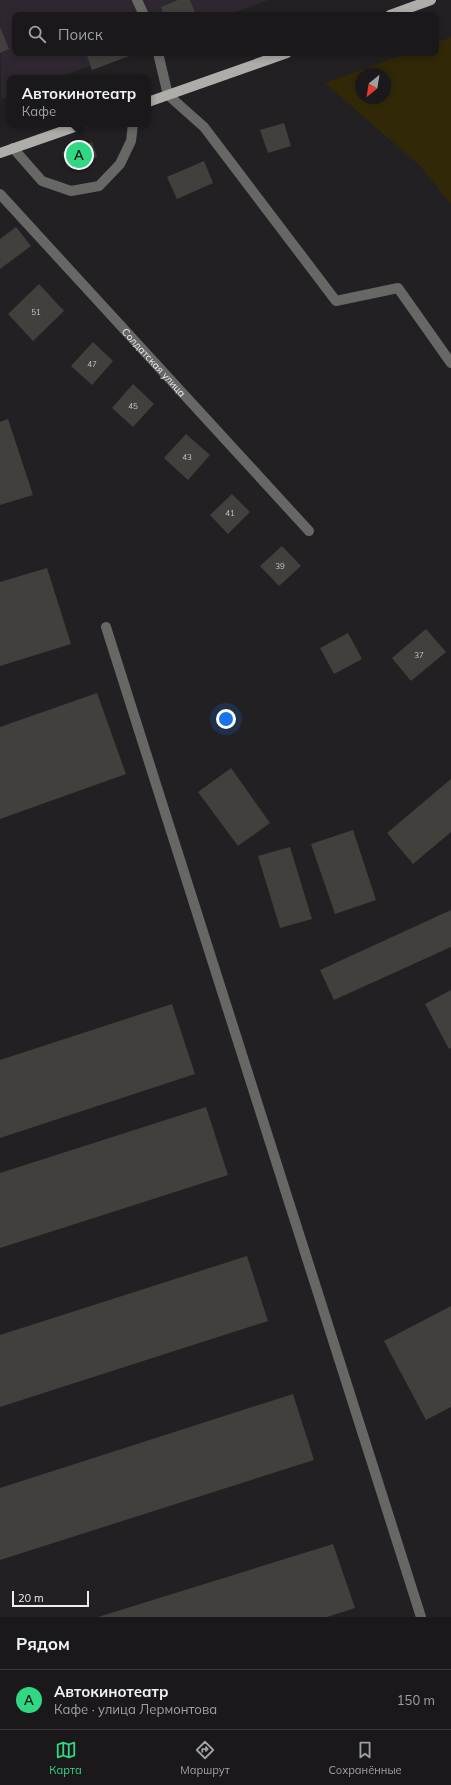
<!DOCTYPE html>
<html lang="ru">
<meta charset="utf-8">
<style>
:root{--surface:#1a181a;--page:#232123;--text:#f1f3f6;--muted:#9fa0a2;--line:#383739;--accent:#30d883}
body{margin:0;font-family:Mulish,sans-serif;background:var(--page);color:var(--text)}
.compass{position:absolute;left:355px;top:68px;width:36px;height:36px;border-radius:50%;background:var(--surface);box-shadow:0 2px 6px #0003;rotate:210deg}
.scale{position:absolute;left:12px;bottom:10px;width:77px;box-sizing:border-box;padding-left:4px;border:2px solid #edecee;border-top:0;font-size:11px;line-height:14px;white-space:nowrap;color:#edecee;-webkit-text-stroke:3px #232023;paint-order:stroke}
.you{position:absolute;left:226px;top:719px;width:14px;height:14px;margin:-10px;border:3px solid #fff;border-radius:50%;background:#1a73e8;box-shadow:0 0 0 6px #1a73e833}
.badge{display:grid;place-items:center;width:26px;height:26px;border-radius:50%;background:var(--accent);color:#111;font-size:13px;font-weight:700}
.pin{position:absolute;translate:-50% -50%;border:2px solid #fff;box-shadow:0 1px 4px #0006}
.popup{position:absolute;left:7px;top:75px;width:144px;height:52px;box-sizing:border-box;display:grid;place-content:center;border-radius:8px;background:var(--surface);filter:drop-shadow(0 1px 3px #0005);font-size:13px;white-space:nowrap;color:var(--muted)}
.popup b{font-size:15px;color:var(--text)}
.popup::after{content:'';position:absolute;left:50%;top:100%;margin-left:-8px;border:8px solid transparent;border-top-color:var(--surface)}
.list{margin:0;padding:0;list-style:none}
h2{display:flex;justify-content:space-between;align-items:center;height:52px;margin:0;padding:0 16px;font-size:17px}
h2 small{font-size:13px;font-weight:400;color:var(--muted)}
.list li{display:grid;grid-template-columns:26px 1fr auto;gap:12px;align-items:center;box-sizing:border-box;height:60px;padding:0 16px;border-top:1px solid var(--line)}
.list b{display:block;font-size:15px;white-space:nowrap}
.list p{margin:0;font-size:13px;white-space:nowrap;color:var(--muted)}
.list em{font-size:13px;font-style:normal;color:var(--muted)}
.icon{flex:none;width:22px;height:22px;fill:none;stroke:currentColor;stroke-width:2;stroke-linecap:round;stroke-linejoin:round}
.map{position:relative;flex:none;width:451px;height:1617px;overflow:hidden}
.search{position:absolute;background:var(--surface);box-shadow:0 2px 6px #0003;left:12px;right:12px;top:12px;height:44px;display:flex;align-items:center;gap:10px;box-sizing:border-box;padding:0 14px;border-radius:8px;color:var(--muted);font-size:15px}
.sheet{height:112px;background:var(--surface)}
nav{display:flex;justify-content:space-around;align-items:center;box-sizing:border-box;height:56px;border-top:1px solid var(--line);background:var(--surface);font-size:11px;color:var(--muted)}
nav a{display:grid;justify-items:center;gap:2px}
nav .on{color:var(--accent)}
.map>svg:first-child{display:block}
</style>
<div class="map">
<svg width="451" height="1617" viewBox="0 0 451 1617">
<rect width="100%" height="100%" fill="#232023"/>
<polygon fill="#2e272f" points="0,0 269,0 227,15 15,15 15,53 124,53 57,78 10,78 10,96 1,99"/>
<path fill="#302807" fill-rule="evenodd" d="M451,37V204L419,165L325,83L408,53H436V43ZM361,74H385V98H361Z"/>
<g fill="#423f3c">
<polygon points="178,0 190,0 196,15 164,15 161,7"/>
<polygon points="0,27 9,49 0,53"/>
<polygon points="86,53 137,53 92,70"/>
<polygon points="284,123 291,146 268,153 260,130"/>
<polygon points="92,142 97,157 67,167 62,152"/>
<polygon points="204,161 213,183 177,199 167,177"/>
<polygon points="16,227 31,246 0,269 0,239"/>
<polygon points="39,284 64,311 33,341 8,314"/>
<polygon points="93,342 113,361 92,385 71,366"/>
<polygon points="133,384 154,404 133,427 112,408"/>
<polygon points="8,419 33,495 0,505 0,422"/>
<polygon points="186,434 210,455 188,480 164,458"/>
<polygon points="232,494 250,512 228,534 210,515"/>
<polygon points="282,546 301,566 279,586 260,566"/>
<polygon points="47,568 71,644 0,666 0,582"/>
<polygon points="426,629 446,652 411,681 392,658"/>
<polygon points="348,633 362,659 334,674 320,648"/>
<polygon points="97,693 126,774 0,819 0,727"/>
<polygon points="231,768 270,823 238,846 198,792"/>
<polygon points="451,779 451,832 413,864 387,833"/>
<polygon points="353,830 376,900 335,914 311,844"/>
<polygon points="290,847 312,919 280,928 258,856"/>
<polygon points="451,910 451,947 334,1000 320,970"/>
<polygon points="451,990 451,1048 449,1049 425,1004"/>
<polygon points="172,1004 195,1074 0,1138 0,1060"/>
<polygon points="206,1107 228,1175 0,1248 0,1173"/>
<polygon points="247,1256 268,1321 0,1407 0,1335"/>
<polygon points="451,1306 451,1407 426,1420 384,1341"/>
<polygon points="293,1394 314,1460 0,1560 0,1488"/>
<polygon points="333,1544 355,1608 327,1617 98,1617"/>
</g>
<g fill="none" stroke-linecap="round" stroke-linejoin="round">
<g stroke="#676765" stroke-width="10">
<polyline points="137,0 144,15"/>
<polyline points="158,53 168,95 204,127 336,301 398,288 451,363"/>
<polyline points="106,627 421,1617"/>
</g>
<g stroke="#676765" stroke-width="10">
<polyline points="13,148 42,181 71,191 99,186 120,164 131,141 133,124"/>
<path id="s1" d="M0,194L309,531"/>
</g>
<g stroke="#afada9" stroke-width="10">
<polyline points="390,15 431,0"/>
<polyline points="148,102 287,53"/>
<polyline points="0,153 83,124"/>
</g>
</g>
<g text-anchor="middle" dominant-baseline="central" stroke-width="3" stroke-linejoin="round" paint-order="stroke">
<g font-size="8" fill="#c2c1c2">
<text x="36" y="312">51</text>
<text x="92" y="364">47</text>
<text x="133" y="406">45</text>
<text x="187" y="457">43</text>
<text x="230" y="513">41</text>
<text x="280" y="566">39</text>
<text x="419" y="655">37</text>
</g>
<g font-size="10" fill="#edecee" stroke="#232023">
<text stroke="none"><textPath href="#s1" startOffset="228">Солдатская улица</textPath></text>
</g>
</g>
</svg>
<svg class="compass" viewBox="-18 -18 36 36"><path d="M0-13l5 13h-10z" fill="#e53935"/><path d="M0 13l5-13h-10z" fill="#9fa0a2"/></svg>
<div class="scale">20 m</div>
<div class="you"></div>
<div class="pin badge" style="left:79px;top:155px">A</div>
<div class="popup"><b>Автокинотеатр</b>Кафе</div>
<div class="search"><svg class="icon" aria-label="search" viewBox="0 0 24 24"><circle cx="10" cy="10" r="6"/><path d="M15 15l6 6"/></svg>Поиск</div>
</div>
<section class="sheet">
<h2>Рядом<small></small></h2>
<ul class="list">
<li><span class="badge">A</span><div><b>Автокинотеатр</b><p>Кафе · улица Лермонтова</p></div><em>150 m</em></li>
</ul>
</section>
<nav>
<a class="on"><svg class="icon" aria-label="map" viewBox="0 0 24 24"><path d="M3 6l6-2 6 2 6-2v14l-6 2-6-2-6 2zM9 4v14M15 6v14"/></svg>Карта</a>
<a><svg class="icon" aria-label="directions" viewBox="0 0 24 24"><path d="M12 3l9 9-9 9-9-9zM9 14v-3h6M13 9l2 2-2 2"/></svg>Маршрут</a>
<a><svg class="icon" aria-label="saved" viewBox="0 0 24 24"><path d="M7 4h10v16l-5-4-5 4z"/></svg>Сохранённые</a>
</nav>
